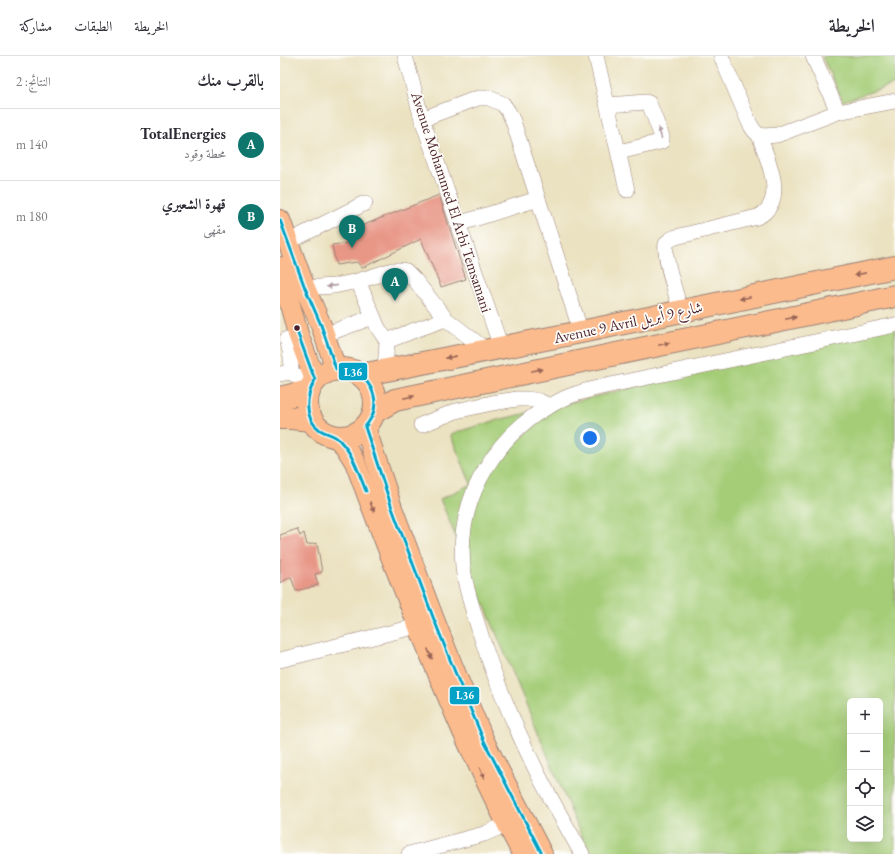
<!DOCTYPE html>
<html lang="ar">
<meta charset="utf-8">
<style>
:root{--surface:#fff;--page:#f7f7f7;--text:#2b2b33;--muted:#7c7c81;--line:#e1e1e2;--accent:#0f766e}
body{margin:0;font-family:"EB Garamond",Amiri,serif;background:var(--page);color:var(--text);direction:rtl}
.controls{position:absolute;right:12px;bottom:12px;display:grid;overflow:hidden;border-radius:6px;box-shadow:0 4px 16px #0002}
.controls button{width:36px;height:36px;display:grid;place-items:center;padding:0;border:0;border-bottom:1px solid var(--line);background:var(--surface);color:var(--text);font:20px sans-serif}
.you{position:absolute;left:310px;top:382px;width:14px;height:14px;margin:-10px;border:3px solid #fff;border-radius:50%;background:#1a73e8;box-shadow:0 0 0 6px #1a73e833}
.badge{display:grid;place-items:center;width:26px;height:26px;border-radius:50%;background:var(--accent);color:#fff;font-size:13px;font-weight:700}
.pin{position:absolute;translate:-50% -33px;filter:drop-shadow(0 1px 2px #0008)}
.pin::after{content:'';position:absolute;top:21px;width:14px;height:12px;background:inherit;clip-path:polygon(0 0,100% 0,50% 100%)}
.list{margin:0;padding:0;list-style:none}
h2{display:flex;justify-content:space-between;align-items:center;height:52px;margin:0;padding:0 16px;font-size:17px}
h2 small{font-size:13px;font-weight:400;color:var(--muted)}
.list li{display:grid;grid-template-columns:26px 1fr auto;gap:12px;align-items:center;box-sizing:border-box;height:72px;padding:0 16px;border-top:1px solid var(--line)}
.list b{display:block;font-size:15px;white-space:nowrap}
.list p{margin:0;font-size:13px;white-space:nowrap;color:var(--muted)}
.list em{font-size:13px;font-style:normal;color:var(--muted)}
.icon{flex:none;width:22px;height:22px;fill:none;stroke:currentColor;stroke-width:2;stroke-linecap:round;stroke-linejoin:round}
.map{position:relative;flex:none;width:615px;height:798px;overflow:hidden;direction:ltr}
header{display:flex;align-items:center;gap:24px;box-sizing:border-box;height:56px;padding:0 20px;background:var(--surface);border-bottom:1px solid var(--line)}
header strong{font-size:19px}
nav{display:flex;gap:22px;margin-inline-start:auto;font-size:14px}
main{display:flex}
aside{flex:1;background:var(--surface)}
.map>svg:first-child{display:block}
</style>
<header>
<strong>الخريطة</strong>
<nav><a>الخريطة</a><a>الطبقات</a><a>مشاركة</a></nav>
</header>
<main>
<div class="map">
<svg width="615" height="798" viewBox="0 0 615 798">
<rect width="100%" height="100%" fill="#fdfcf7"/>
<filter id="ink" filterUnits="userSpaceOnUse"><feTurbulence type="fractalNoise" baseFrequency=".025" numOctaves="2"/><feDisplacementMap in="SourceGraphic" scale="8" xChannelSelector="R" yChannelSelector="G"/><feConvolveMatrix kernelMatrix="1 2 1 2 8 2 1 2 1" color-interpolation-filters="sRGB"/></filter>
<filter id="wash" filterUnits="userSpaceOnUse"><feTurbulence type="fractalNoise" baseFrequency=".012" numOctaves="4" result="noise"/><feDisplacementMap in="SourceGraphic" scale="16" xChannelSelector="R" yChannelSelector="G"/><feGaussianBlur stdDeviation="0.9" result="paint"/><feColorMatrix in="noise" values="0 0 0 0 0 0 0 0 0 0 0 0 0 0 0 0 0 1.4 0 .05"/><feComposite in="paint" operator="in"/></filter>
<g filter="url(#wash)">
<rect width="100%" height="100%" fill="#ebe2c1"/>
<g fill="#a5cd78" stroke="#787652" fill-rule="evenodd">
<polygon points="543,0 615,0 615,28 563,45 542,1"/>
<path d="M615,268V798H312L300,777L160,443L191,428L170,378L214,365ZM570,645H600V783H570Z"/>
</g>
<g id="blocks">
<g fill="#e89787">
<polygon points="159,139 186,223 161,231 141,183 82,212 77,206 56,209 52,189 68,187 66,176"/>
<polygon points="17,473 20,480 24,477 27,489 37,487 42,516 35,518 38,529 16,535 11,521 0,527 0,479"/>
</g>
</g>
</g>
<g filter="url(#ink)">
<use href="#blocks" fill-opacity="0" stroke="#9a8076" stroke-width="1"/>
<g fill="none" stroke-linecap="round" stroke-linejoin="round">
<g stroke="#9a8076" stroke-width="16">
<g id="minor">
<polyline points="125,0 142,63 221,291"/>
<polyline points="316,0 347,134"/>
<path d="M441,0L469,66C476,81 481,81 497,79L558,56L615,45"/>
<polyline points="533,0 558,56"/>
<polyline points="328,49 366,46 369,47 382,81 382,85 380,86 339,96"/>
<polyline points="142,63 198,42 209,42 223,48 228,55 233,65 301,276"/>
<polyline points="178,168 258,143"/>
<polyline points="8,186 85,147"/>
<polyline points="78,225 98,272 107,285 105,314"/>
<polyline points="25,232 54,230 78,225 113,214 120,214 126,215 134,223 166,263 206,294"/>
<path d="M401,255C397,242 383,199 386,188C388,184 391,183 396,181L477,161C480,160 483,158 485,156C505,138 486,100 479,79"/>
<polyline points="44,279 93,261"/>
<path d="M7,283C10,295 13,303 10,316"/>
<polyline points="107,285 135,274 166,263"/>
<polyline points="0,318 10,316 32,329"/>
<polyline points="141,369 176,355 212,347 237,343 248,343 259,345 270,350"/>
<polyline points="0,604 138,570"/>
<polyline points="129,798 204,778 227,768"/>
<path d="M302,798C287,771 271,744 257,716C234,669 213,620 198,570C192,551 185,531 183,511C176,440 219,372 283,343C295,337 308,334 321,331L615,269"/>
</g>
</g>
<g stroke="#9a8076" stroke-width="22">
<g id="major">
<polyline points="0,164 25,232 41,269 56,313"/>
<polyline points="0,211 18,278 35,324"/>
<polyline points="85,371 112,452 153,561 179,626 204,685 214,705 262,798"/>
<path d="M55,380L65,390L75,406C109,497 144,587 183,676C202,717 221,758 243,798"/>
</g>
</g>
<g stroke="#9a8076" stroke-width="24">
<g id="highway">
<circle cx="61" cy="347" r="34"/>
<polyline points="81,319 301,276 615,211"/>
<polyline points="0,342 29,335"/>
<polyline points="94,356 115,344 615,240"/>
<polyline points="0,362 11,362 32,364"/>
</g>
</g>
<use href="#minor" stroke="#fff" stroke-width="15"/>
<use href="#major" stroke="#fbbb8d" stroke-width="20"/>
<use href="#highway" stroke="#fbbb8d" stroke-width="22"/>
<g stroke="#fdfcf7" stroke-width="6">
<g id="bus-1">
<path d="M0,164L25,232L41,269L56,313C61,313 66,313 71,315C89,321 99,340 93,358C91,363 88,367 85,371L112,452L153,561L179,626L204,685L262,798"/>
<path d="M17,272L18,278L35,324C26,340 23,362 40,374C48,379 55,378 61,386C74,400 79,418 86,435"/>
</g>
</g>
<use href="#bus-1" stroke="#04a2c6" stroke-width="3"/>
</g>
<defs><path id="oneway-solid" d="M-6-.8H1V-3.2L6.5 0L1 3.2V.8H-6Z"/></defs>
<g fill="#ae9aa0">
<use href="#oneway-solid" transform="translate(380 77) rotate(-107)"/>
<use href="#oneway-solid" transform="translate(52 230) rotate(174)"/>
</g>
<g fill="#9a6557">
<use href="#oneway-solid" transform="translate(580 218) rotate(169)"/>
<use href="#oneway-solid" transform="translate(465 242) rotate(168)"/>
<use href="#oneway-solid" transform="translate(511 262) rotate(-12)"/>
<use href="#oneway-solid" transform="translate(384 288) rotate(-12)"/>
<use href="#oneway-solid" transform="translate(171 301) rotate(169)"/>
<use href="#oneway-solid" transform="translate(257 314) rotate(-12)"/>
<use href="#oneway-solid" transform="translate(129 341) rotate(-12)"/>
<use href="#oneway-solid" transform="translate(92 451) rotate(69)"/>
<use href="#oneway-solid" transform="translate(150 598) rotate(67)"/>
<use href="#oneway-solid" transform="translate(202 717) rotate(65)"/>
</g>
</g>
<circle fill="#4a1f2b" stroke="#fdfcf7" stroke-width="1.5" cx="17" cy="272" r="3.5"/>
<g text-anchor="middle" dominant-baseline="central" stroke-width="3.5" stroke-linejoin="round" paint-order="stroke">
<g font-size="15" fill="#4a1f2b" stroke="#fdfcf7">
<text transform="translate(172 146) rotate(72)">Avenue Mohammed El Arbi Temsamani</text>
<text transform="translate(348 266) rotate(-12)">Avenue 9 Avril شارع 9 أبريل</text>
</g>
</g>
<g stroke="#fdfcf7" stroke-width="1.5">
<rect x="58" y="306" width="30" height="19" rx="4" fill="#04a2c6"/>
<rect x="169" y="630" width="31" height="19" rx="4" fill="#04a2c6"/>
</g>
<g font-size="11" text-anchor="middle" font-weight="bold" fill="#fff">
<text x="73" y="320">L36</text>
<text x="185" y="643">L36</text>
</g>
</svg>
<div class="controls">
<button>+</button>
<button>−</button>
<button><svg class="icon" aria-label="locate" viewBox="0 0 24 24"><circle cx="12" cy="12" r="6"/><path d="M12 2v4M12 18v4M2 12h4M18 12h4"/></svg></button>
<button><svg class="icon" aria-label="layers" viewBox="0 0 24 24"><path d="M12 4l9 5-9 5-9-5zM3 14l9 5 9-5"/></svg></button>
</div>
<div class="you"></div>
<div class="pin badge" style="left:115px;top:245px">A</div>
<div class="pin badge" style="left:72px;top:192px">B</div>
</div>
<aside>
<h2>بالقرب منك<small>النتائج: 2</small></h2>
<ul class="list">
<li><span class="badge">A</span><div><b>TotalEnergies</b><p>محطة وقود</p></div><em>140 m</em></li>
<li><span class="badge">B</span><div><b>قهوة الشعيري</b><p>مقهى</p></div><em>180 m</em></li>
</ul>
</aside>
</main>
